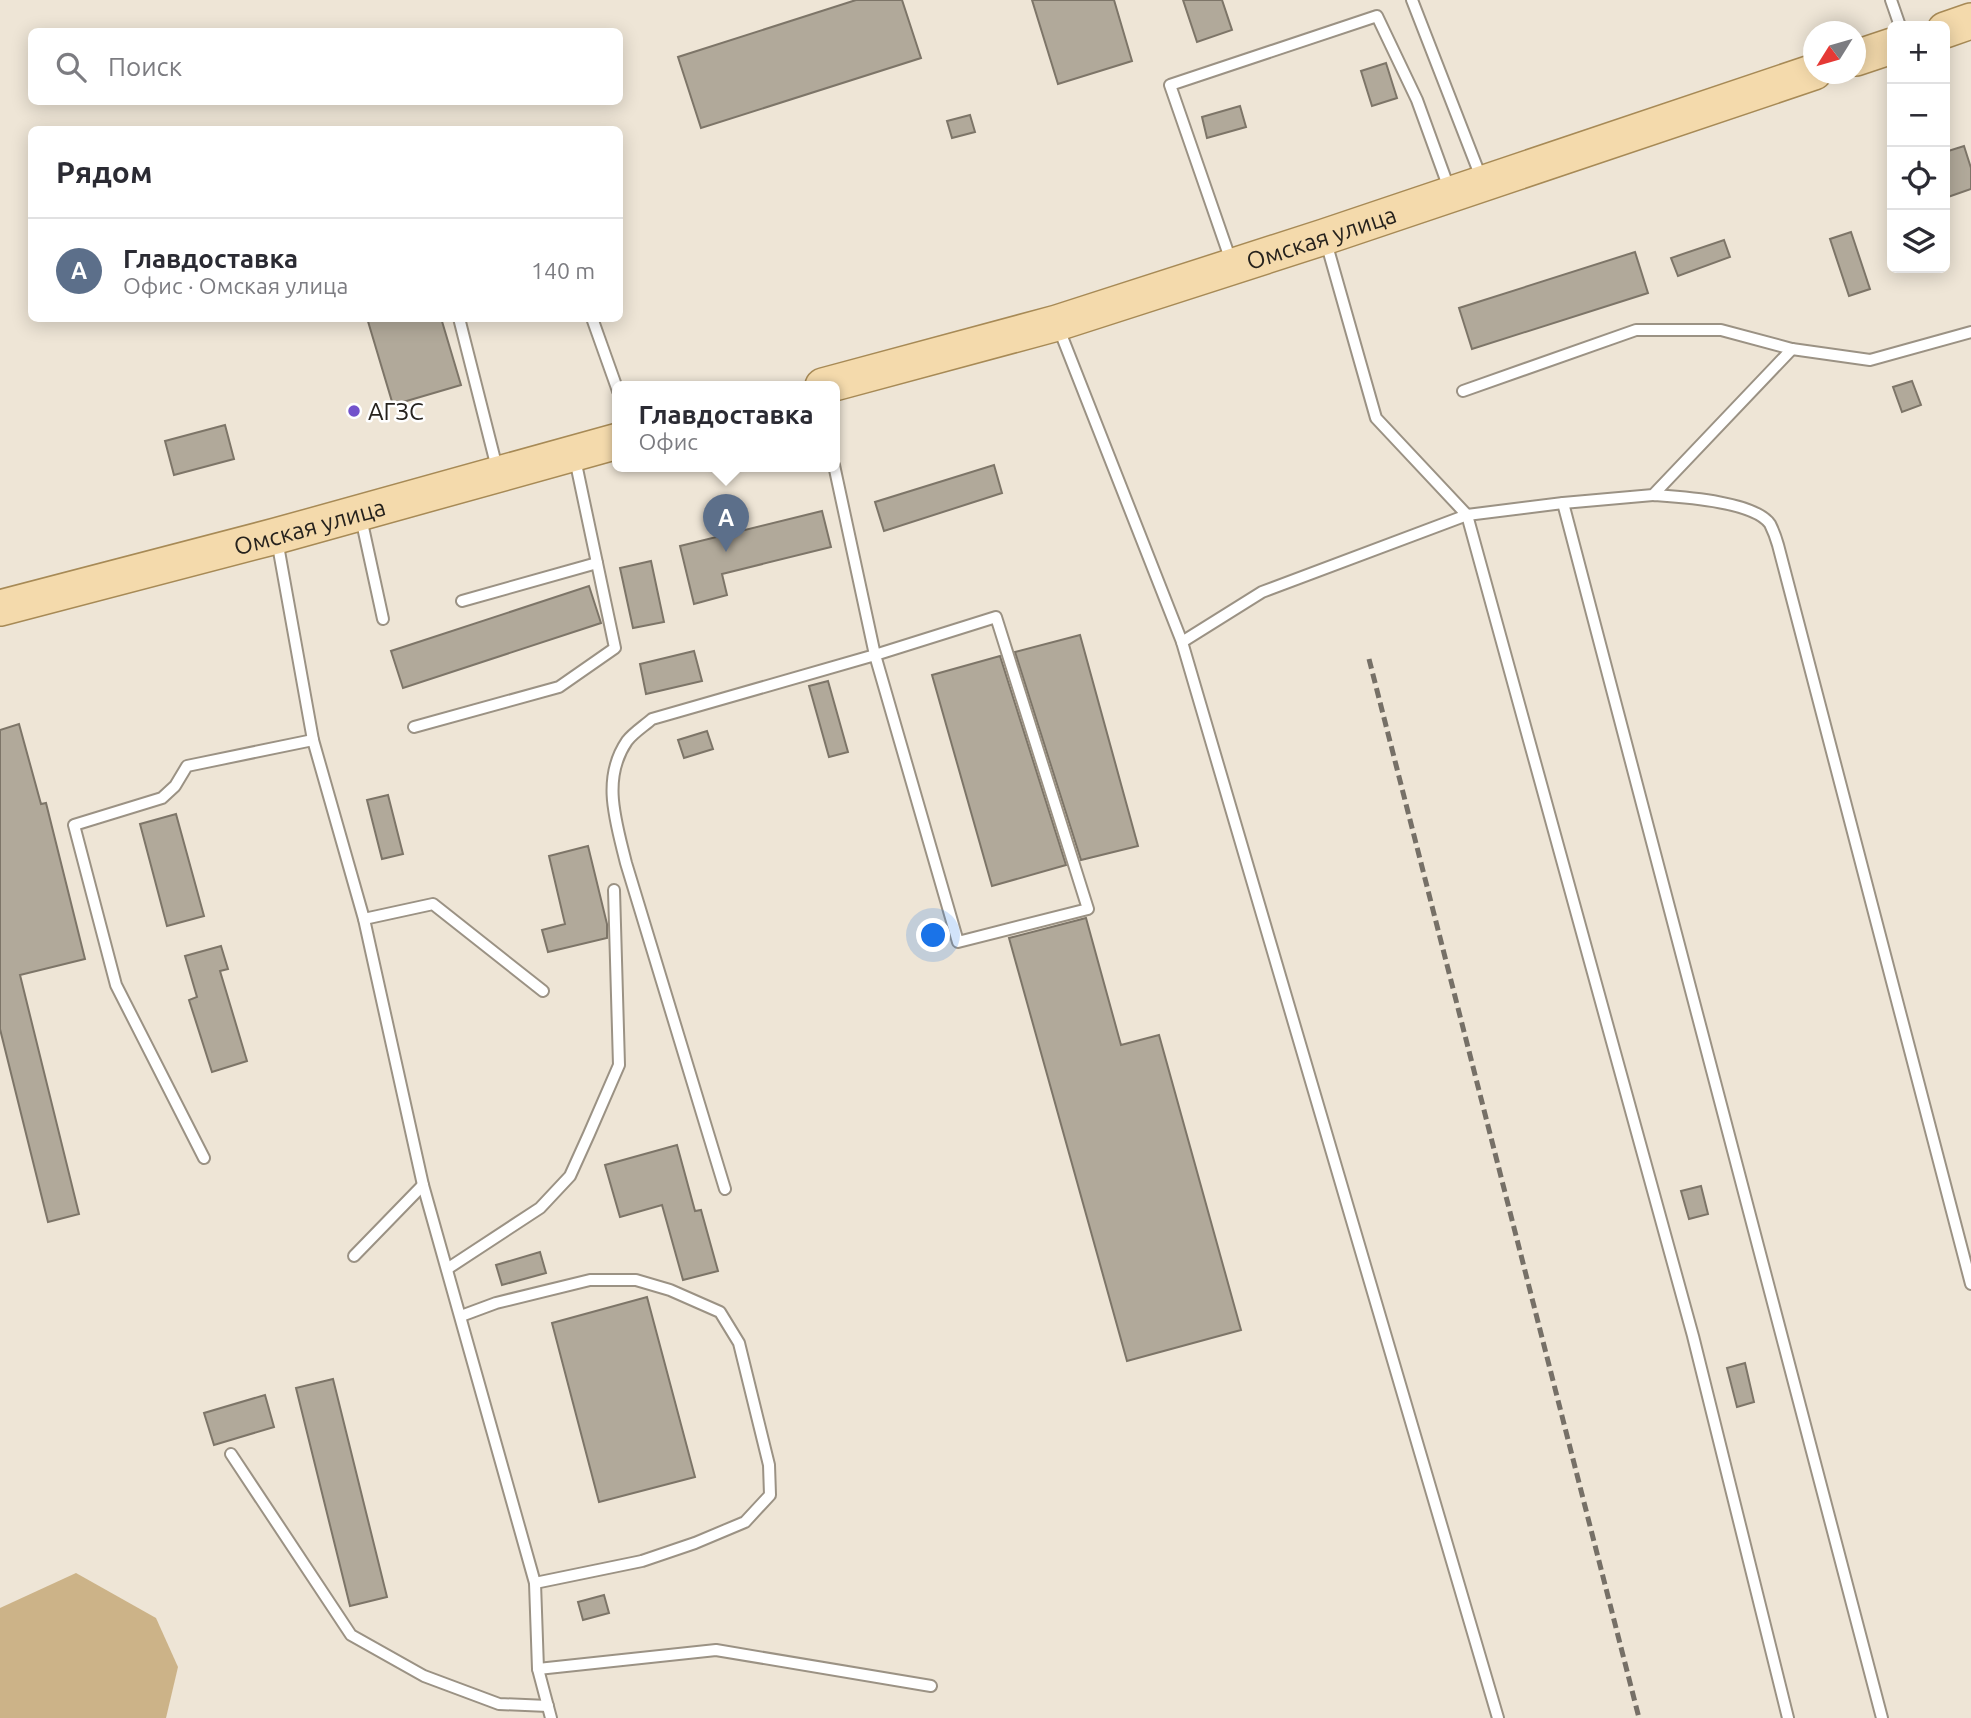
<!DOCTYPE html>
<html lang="ru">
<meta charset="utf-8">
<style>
:root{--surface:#fff;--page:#f2f2f3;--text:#2b2b33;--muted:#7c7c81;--line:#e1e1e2;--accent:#7252cb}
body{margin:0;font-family:Ubuntu,sans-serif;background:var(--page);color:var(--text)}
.controls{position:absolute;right:21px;top:21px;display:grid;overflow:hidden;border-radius:10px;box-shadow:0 4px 18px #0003}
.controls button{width:63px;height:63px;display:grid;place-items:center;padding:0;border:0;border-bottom:2px solid var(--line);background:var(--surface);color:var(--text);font:35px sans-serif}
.compass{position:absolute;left:1803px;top:21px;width:63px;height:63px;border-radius:50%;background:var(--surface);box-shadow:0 4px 18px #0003;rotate:233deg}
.you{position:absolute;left:934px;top:936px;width:24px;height:24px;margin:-18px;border:5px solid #fff;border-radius:50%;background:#1a73e8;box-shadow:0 0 0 10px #1a73e833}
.badge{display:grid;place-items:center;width:46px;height:46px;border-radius:50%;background:var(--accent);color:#fff;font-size:23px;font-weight:700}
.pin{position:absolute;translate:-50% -58px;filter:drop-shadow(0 2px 4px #0008)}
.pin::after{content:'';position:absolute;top:37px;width:24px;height:21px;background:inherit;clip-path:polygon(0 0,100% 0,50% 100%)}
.popup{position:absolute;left:612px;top:381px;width:228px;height:91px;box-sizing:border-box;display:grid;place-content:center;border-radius:10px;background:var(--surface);filter:drop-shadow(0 2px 5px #0005);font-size:23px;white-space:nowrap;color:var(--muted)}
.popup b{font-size:26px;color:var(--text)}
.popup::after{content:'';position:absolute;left:50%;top:100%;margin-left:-14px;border:14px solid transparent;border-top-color:var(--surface)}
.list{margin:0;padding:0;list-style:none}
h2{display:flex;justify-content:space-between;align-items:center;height:91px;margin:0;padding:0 28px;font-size:30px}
h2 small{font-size:23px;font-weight:400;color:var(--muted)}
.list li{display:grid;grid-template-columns:46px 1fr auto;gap:21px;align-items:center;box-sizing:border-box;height:105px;padding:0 28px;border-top:2px solid var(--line)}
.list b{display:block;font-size:26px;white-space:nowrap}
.list p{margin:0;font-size:23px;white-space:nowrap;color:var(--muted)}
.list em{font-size:23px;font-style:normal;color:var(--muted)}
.icon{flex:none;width:38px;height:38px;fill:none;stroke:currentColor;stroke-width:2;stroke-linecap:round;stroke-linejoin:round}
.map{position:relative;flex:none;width:1971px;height:1718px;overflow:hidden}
.search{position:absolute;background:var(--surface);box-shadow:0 4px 18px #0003;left:28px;top:28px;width:595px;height:77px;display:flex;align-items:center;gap:18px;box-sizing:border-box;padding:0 24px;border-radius:10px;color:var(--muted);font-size:26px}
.panel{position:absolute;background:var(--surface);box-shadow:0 4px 18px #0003;left:28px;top:126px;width:595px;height:196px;border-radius:10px}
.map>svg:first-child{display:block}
</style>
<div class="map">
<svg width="1971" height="1718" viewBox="0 0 1971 1718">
<rect width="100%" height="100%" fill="#eee5d6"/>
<polygon fill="#ccb388" points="76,1573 156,1618 178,1667 166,1718 0,1718 0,1608"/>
<g fill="#b1a99a" stroke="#7d7568" stroke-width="2">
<polygon points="856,0 902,0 921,58 701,128 678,57"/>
<polygon points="1032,0 1114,0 1132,61 1058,84"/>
<polygon points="1183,0 1222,0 1232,30 1197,42"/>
<polygon points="1386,63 1397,98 1372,106 1361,71"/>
<polygon points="1240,106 1246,127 1207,138 1202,117"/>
<polygon points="970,115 975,132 952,138 947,121"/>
<polygon points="1964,146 1971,168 1971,189 1945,198 1945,152"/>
<polygon points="1851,232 1870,289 1849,296 1830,239"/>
<polygon points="1724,240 1730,257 1678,276 1671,258"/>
<polygon points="1635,252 1648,293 1472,349 1459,308"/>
<polygon points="367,318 441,318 461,385 393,405"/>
<polygon points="1912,381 1921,405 1902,412 1893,387"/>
<polygon points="225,425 234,459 174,475 165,441"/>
<polygon points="994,465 1002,493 884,531 875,502"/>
<polygon points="822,511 831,547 722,574 727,595 694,604 680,546"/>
<polygon points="651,561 664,622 633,628 620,568"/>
<polygon points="589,586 601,623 403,688 391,651"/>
<polygon points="1080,635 1138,846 1081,860 1015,652"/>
<polygon points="694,651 702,681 646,694 640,664"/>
<polygon points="1000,656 1066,865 992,886 932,675"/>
<polygon points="828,681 848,752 829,757 809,686"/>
<polygon points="19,724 41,804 46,803 85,959 20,975 79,1214 48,1222 0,1029 0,730"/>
<polygon points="707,731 713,749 684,758 678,740"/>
<polygon points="388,795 403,854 382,859 367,800"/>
<polygon points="176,814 204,916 167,926 140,824"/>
<polygon points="588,846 607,924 607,938 548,952 542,930 565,924 549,856"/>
<polygon points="1086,918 1121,1045 1159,1035 1241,1330 1127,1361 1009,938"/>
<polygon points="221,946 228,969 220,971 247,1061 212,1072 189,1000 197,997 185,956"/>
<polygon points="677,1145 695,1211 701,1210 718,1271 683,1280 662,1205 620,1217 605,1165"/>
<polygon points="1701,1186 1708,1214 1689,1219 1681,1191"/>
<polygon points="540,1252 546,1273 502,1285 496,1265"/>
<polygon points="647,1297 695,1477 599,1502 552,1323"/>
<polygon points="1745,1363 1754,1402 1737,1407 1727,1368"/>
<polygon points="333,1379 387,1597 350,1606 296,1388"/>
<polygon points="265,1395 274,1427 214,1445 204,1413"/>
<polygon points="604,1595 609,1613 583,1620 578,1602"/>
</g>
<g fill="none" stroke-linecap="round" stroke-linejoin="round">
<g stroke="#9b9284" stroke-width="14">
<g id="lane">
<polyline points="1412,0 1482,180"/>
<polyline points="1891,0 1900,26"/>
<polyline points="1326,242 1376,418 1467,515 1693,1336 1788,1718"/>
<polyline points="1231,261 1170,85 1377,16 1417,100 1450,191"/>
<polyline points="459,318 497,468"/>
<polyline points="592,318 618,391"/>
<polyline points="1059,329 1182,642 1498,1718"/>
<polyline points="1463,391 1636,330 1721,330 1792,349 1870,360 1971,332"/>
<path d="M1653,495C1680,497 1754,501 1770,524C1773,530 1776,538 1778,545L1971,1284"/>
<polyline points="1563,503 1882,1718"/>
<polyline points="361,518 383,619"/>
<polyline points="277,540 313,740 364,919 423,1185 535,1583 538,1669 551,1718"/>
<polyline points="462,601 597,563"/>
<polyline points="1182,642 1262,592 1467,515 1563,503 1653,495 1792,349"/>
<polyline points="414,727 559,687 615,648 575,459"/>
<polyline points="364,919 433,904 543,991"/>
<polyline points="204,1158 116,985 74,825 162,798 175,786 187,766 313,740"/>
<path d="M725,1189L626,863C616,822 601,779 627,741C633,733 644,726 652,719L875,655L996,617L1088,909L958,942L875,655L834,465"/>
<polyline points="354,1256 423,1185"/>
<polyline points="447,1269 540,1208 570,1176 589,1134 619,1065 614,890"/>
<polyline points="461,1316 496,1303 590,1280 636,1280 670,1290 720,1312 739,1343 769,1465 770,1495 745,1522 695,1543 642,1561 535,1583"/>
<polyline points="231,1454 351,1635 424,1676 499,1704 548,1706"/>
<polyline points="538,1669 716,1650 931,1686"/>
</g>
</g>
<g stroke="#a78a56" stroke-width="38">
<g id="primary">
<polyline points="1945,30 1971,21"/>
<polyline points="1856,58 1892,46"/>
<path id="s1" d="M823,386L1057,323L1324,237L1814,72"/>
<path id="s2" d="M0,608L276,536L618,441"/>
</g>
</g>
<use href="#lane" stroke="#fff" stroke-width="10"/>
<use href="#primary" stroke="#f4daac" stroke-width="35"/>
<polyline stroke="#767067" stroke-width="5" stroke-dasharray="10 5" stroke-linecap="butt" points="1369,659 1639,1718"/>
</g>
<circle fill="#7252cb" stroke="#fff" stroke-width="2.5" cx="354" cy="411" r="7"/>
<g text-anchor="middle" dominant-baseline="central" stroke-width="5" stroke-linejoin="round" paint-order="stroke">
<g font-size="24" fill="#26221d" stroke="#fff">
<text stroke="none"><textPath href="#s1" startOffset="520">Омская улица</textPath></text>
<text stroke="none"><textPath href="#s2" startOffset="320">Омская улица</textPath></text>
</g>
<g font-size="24" fill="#26221d" stroke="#fff" text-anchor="start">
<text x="368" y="411">АГЗС</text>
</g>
</g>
</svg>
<div class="controls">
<button>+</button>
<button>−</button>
<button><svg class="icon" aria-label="locate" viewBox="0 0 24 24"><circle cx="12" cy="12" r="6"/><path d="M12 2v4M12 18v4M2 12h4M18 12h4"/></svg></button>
<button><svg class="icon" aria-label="layers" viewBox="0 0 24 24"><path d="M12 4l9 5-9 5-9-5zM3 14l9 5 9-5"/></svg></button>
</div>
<svg class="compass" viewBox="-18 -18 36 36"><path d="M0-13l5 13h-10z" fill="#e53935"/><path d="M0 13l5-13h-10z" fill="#7c7c81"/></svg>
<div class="you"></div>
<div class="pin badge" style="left:726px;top:552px;background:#5c6f8a">A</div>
<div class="popup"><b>Главдоставка</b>Офис</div>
<div class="search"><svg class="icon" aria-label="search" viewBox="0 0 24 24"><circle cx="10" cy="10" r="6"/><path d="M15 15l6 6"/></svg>Поиск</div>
<section class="panel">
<h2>Рядом<small></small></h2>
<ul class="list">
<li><span class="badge" style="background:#5c6f8a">A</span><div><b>Главдоставка</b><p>Офис · Омская улица</p></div><em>140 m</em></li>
</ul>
</section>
</div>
